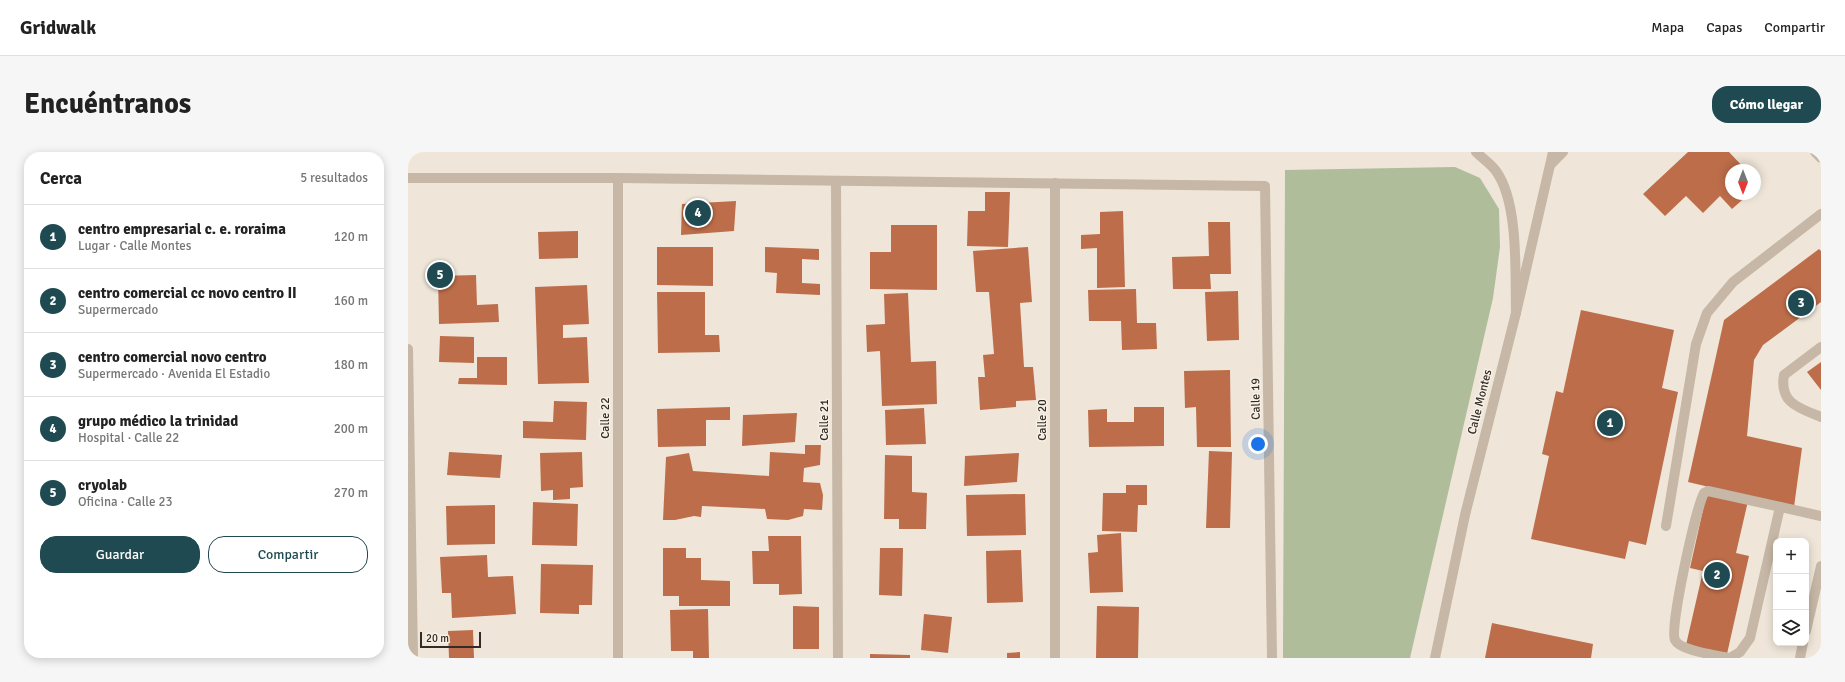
<!DOCTYPE html>
<html lang="es">
<meta charset="utf-8">
<style>
:root{--surface:#fff;--page:#f6f6f6;--text:#222;--muted:#767676;--line:#e0e0e0;--accent:#1f4a51}
body{margin:0;font-family:Signika,sans-serif;background:var(--page);color:var(--text)}
.controls{position:absolute;right:12px;bottom:12px;display:grid;overflow:hidden;border-radius:8px;box-shadow:0 2px 10px #0003}
.controls button{width:36px;height:36px;display:grid;place-items:center;padding:0;border:0;border-bottom:1px solid var(--line);background:var(--surface);color:var(--text);font:20px sans-serif}
.compass{position:absolute;left:1317px;top:12px;width:36px;height:36px;border-radius:50%;background:var(--surface);box-shadow:0 2px 10px #0003;rotate:180deg}
.scale{position:absolute;left:12px;bottom:10px;width:61px;box-sizing:border-box;padding-left:4px;border:2px solid #332b26;border-top:0;font-size:11px;line-height:14px;white-space:nowrap;color:#332b26;-webkit-text-stroke:3px #f7f0e5;paint-order:stroke}
.you{position:absolute;left:850px;top:292px;width:14px;height:14px;margin:-10px;border:3px solid #fff;border-radius:50%;background:#1a73e8;box-shadow:0 0 0 6px #1a73e833}
.badge{display:grid;place-items:center;width:26px;height:26px;border-radius:50%;background:var(--accent);color:#fff;font-size:13px;font-weight:700}
.pin{position:absolute;translate:-50% -50%;border:2px solid #fff;box-shadow:0 1px 4px #0006}
.list{margin:0;padding:0;list-style:none}
h2{display:flex;justify-content:space-between;align-items:center;height:52px;margin:0;padding:0 16px;font-size:17px}
h2 small{font-size:13px;font-weight:400;color:var(--muted)}
.list li{display:grid;grid-template-columns:26px 1fr auto;gap:12px;align-items:center;box-sizing:border-box;height:64px;padding:0 16px;border-top:1px solid var(--line)}
.list b{display:block;font-size:15px;white-space:nowrap}
.list p{margin:0;font-size:13px;white-space:nowrap;color:var(--muted)}
.list em{font-size:13px;font-style:normal;color:var(--muted)}
.actions{display:flex;gap:8px;padding:12px 16px}
.actions a{flex:1;padding:9px 0;border:1px solid var(--accent);border-radius:16px;text-align:center;font-size:14px;color:var(--accent)}
.actions .main{background:var(--accent);color:#fff}
.icon{flex:none;width:22px;height:22px;fill:none;stroke:currentColor;stroke-width:2;stroke-linecap:round;stroke-linejoin:round}
.map{position:relative;flex:none;width:1413px;height:506px;overflow:hidden;border-radius:16px}
header{display:flex;align-items:center;gap:24px;box-sizing:border-box;height:56px;padding:0 20px;background:var(--surface);border-bottom:1px solid var(--line)}
header strong{font-size:19px}
nav{display:flex;gap:22px;margin-inline-start:auto;font-size:14px}
.intro{display:flex;align-items:center;justify-content:space-between;box-sizing:border-box;height:96px;padding:0 24px}
h1{margin:0;font-size:28px}
.button{padding:10px 18px;border-radius:16px;background:var(--accent);color:#fff;font-size:14px;font-weight:700}
main{display:flex;gap:24px;padding:0 24px}
aside{flex:1;background:var(--surface);border-radius:16px;box-shadow:0 2px 10px #0003}
.map>svg:first-child{display:block}
</style>
<header>
<strong>Gridwalk</strong>
<nav><a>Mapa</a><a>Capas</a><a>Compartir</a></nav>
</header>
<div class="intro"><h1>Encuéntranos</h1><a class="button">Cómo llegar</a></div>
<main>
<aside>
<h2>Cerca<small>5 resultados</small></h2>
<ul class="list">
<li><span class="badge">1</span><div><b>centro empresarial c. e. roraima</b><p>Lugar · Calle Montes</p></div><em>120 m</em></li>
<li><span class="badge">2</span><div><b>centro comercial cc novo centro II</b><p>Supermercado</p></div><em>160 m</em></li>
<li><span class="badge">3</span><div><b>centro comercial novo centro</b><p>Supermercado · Avenida El Estadio</p></div><em>180 m</em></li>
<li><span class="badge">4</span><div><b>grupo médico la trinidad</b><p>Hospital · Calle 22</p></div><em>200 m</em></li>
<li><span class="badge">5</span><div><b>cryolab</b><p>Oficina · Calle 23</p></div><em>270 m</em></li>
</ul>
<div class="actions"><a class="main">Guardar</a><a>Compartir</a></div>
</aside>
<div class="map">
<svg width="1413" height="506" viewBox="0 0 1413 506">
<rect width="100%" height="100%" fill="#efe6d9"/>
<polygon fill="#afbd9a" points="1047,15 1072,26 1091,57 1092,95 1085,146 1002,506 875,506 877,18"/>
<g fill="#bd6d49">
<polygon points="1280,0 1321,0 1338,18 1323,18 1323,42 1341,42 1324,57 1312,44 1295,61 1278,44 1257,64 1235,42"/>
<polygon points="1347,27 1351,32 1347,36"/>
<polygon points="577,40 602,40 600,95 559,94 560,59 577,59"/>
<polygon points="328,49 326,79 273,83 274,52"/>
<polygon points="715,59 717,135 689,136 689,96 673,97 673,83 692,82 692,60"/>
<polygon points="800,70 822,70 823,122 802,122 803,137 765,137 764,105 801,104"/>
<polygon points="483,73 529,73 529,138 462,137 462,100 483,100"/>
<polygon points="170,79 170,106 131,107 130,80"/>
<polygon points="249,95 305,95 305,134 249,133"/>
<polygon points="357,95 411,97 411,108 394,107 394,131 412,132 412,143 368,141 369,121 357,120"/>
<polygon points="620,95 624,150 612,151 616,215 625,215 628,248 608,249 608,255 572,258 570,225 577,225 575,203 586,202 581,140 568,140 565,99"/>
<polygon points="1411,97 1413,99 1413,150 1355,193 1346,208 1339,284 1394,296 1386,355 1280,330 1316,168"/>
<polygon points="68,123 69,153 90,152 91,170 31,172 30,124"/>
<polygon points="179,133 181,172 155,173 155,186 179,185 181,231 130,232 127,135"/>
<polygon points="728,137 729,171 748,171 749,197 714,198 713,169 681,169 680,138"/>
<polygon points="830,139 831,188 799,189 797,140"/>
<polygon points="249,140 297,140 297,183 311,183 312,200 250,201"/>
<polygon points="500,141 503,210 528,209 529,252 474,254 472,199 459,200 458,173 477,172 476,142"/>
<polygon points="1173,158 1266,178 1254,236 1270,240 1238,393 1221,389 1217,407 1123,387 1141,304 1134,302 1148,239 1155,241"/>
<polygon points="32,184 66,185 66,211 31,210"/>
<polygon points="69,205 99,205 99,233 50,232 51,226 69,226"/>
<polygon points="1413,210 1413,238 1399,220"/>
<polygon points="822,218 823,295 789,295 788,255 777,256 776,219"/>
<polygon points="146,249 179,250 178,288 115,286 115,269 145,270"/>
<polygon points="322,255 322,268 298,268 298,294 250,295 249,257"/>
<polygon points="726,255 756,255 756,294 681,295 680,258 699,257 699,270 726,270"/>
<polygon points="516,256 518,292 478,293 477,258"/>
<polygon points="389,261 387,290 334,294 335,263"/>
<polygon points="397,293 413,293 412,313 396,316 395,330 412,331 415,343 414,358 396,357 395,364 380,368 359,367 357,357 294,354 293,365 286,364 267,368 255,368 258,305 281,301 285,319 361,324 362,300 397,302"/>
<polygon points="801,299 824,300 822,376 798,376"/>
<polygon points="41,300 94,303 92,326 39,323"/>
<polygon points="174,300 175,335 162,336 162,347 145,348 145,338 133,339 132,301"/>
<polygon points="611,301 609,330 556,334 557,304"/>
<polygon points="477,303 504,304 504,340 519,341 518,377 491,377 491,367 476,367"/>
<polygon points="718,333 739,333 739,353 730,353 729,380 694,379 695,341 718,341"/>
<polygon points="1299,340 1340,349 1328,401 1341,404 1319,502 1278,493 1295,419 1282,416"/>
<polygon points="617,342 618,383 559,384 558,343"/>
<polygon points="125,350 170,352 169,394 124,393"/>
<polygon points="87,353 87,392 39,393 38,354"/>
<polygon points="713,381 715,440 682,441 680,401 690,400 689,383"/>
<polygon points="360,384 393,384 394,442 371,443 371,432 345,432 344,399 361,399"/>
<polygon points="255,396 278,396 278,406 293,406 293,428 322,429 322,454 271,454 271,444 255,444"/>
<polygon points="472,396 495,396 494,444 471,443"/>
<polygon points="613,398 615,450 579,451 578,399"/>
<polygon points="79,403 80,425 105,424 108,462 44,466 43,441 34,441 32,405"/>
<polygon points="133,412 185,413 184,453 171,453 171,462 132,461"/>
<polygon points="385,454 411,455 411,497 385,497"/>
<polygon points="689,454 731,455 730,506 688,506"/>
<polygon points="300,457 301,506 285,506 285,499 263,499 262,458"/>
<polygon points="516,462 544,465 540,501 513,498"/>
<polygon points="1084,471 1185,492 1183,506 1077,506"/>
<polygon points="65,478 66,506 41,506 40,479"/>
<polygon points="612,500 612,506 599,506 599,501"/>
<polygon points="462,502 502,503 502,506 462,506"/>
</g>
<g fill="none" stroke-linecap="round" stroke-linejoin="round">
<g stroke="#c6b7a6" stroke-width="10">
<path d="M1413,195L1376,223C1371,251 1391,256 1413,265"/>
<polyline points="1258,374 1288,192 1299,161 1325,130 1413,62"/>
<path d="M1321,506C1309,503 1272,499 1267,488C1261,476 1288,356 1296,341L1300,339L1413,364"/>
<polyline points="1322,506 1332,500 1342,486 1372,355"/>
</g>
<g stroke="#c6b7a6" stroke-width="10">
<polyline points="0,26 210,26 857,34 864,506"/>
<polyline points="210,26 210,506"/>
<polyline points="428,30 430,506"/>
<polyline points="0,197 5,506"/>
<polyline points="1398,479 1413,414"/>
<polyline points="647,506 647,31"/>
<polyline points="1027,506 1057,363 1108,161 1145,0"/>
<polyline points="1392,506 1395,491"/>
</g>
<g stroke="#c6b7a6" stroke-width="10">
<path d="M1068,0C1074,6 1083,12 1088,19C1111,51 1107,121 1108,161"/>
<polyline points="1407,0 1413,6"/>
<polyline points="1143,12 1155,0"/>
</g>
</g>
<g text-anchor="middle" dominant-baseline="central" stroke-width="3" stroke-linejoin="round" paint-order="stroke">
<g font-size="12" fill="#332b26" stroke="#f7f0e5">
<text transform="translate(848 247) rotate(-91)">Calle 19</text>
<text transform="translate(1072 250) rotate(-76)">Calle Montes</text>
<text transform="translate(197 266) rotate(-90)">Calle 22</text>
<text transform="translate(416 268) rotate(-90)">Calle 21</text>
<text transform="translate(634 268) rotate(-90)">Calle 20</text>
</g>
</g>
</svg>
<div class="controls">
<button>+</button>
<button>−</button>
<button><svg class="icon" aria-label="layers" viewBox="0 0 24 24"><path d="M12 4l9 5-9 5-9-5zM3 14l9 5 9-5"/></svg></button>
</div>
<svg class="compass" viewBox="-18 -18 36 36"><path d="M0-13l5 13h-10z" fill="#e53935"/><path d="M0 13l5-13h-10z" fill="#767676"/></svg>
<div class="scale">20 m</div>
<div class="you"></div>
<div class="pin badge" style="left:1202px;top:271px">1</div>
<div class="pin badge" style="left:1309px;top:423px">2</div>
<div class="pin badge" style="left:1393px;top:151px">3</div>
<div class="pin badge" style="left:290px;top:61px">4</div>
<div class="pin badge" style="left:32px;top:123px">5</div>
</div>
</main>
